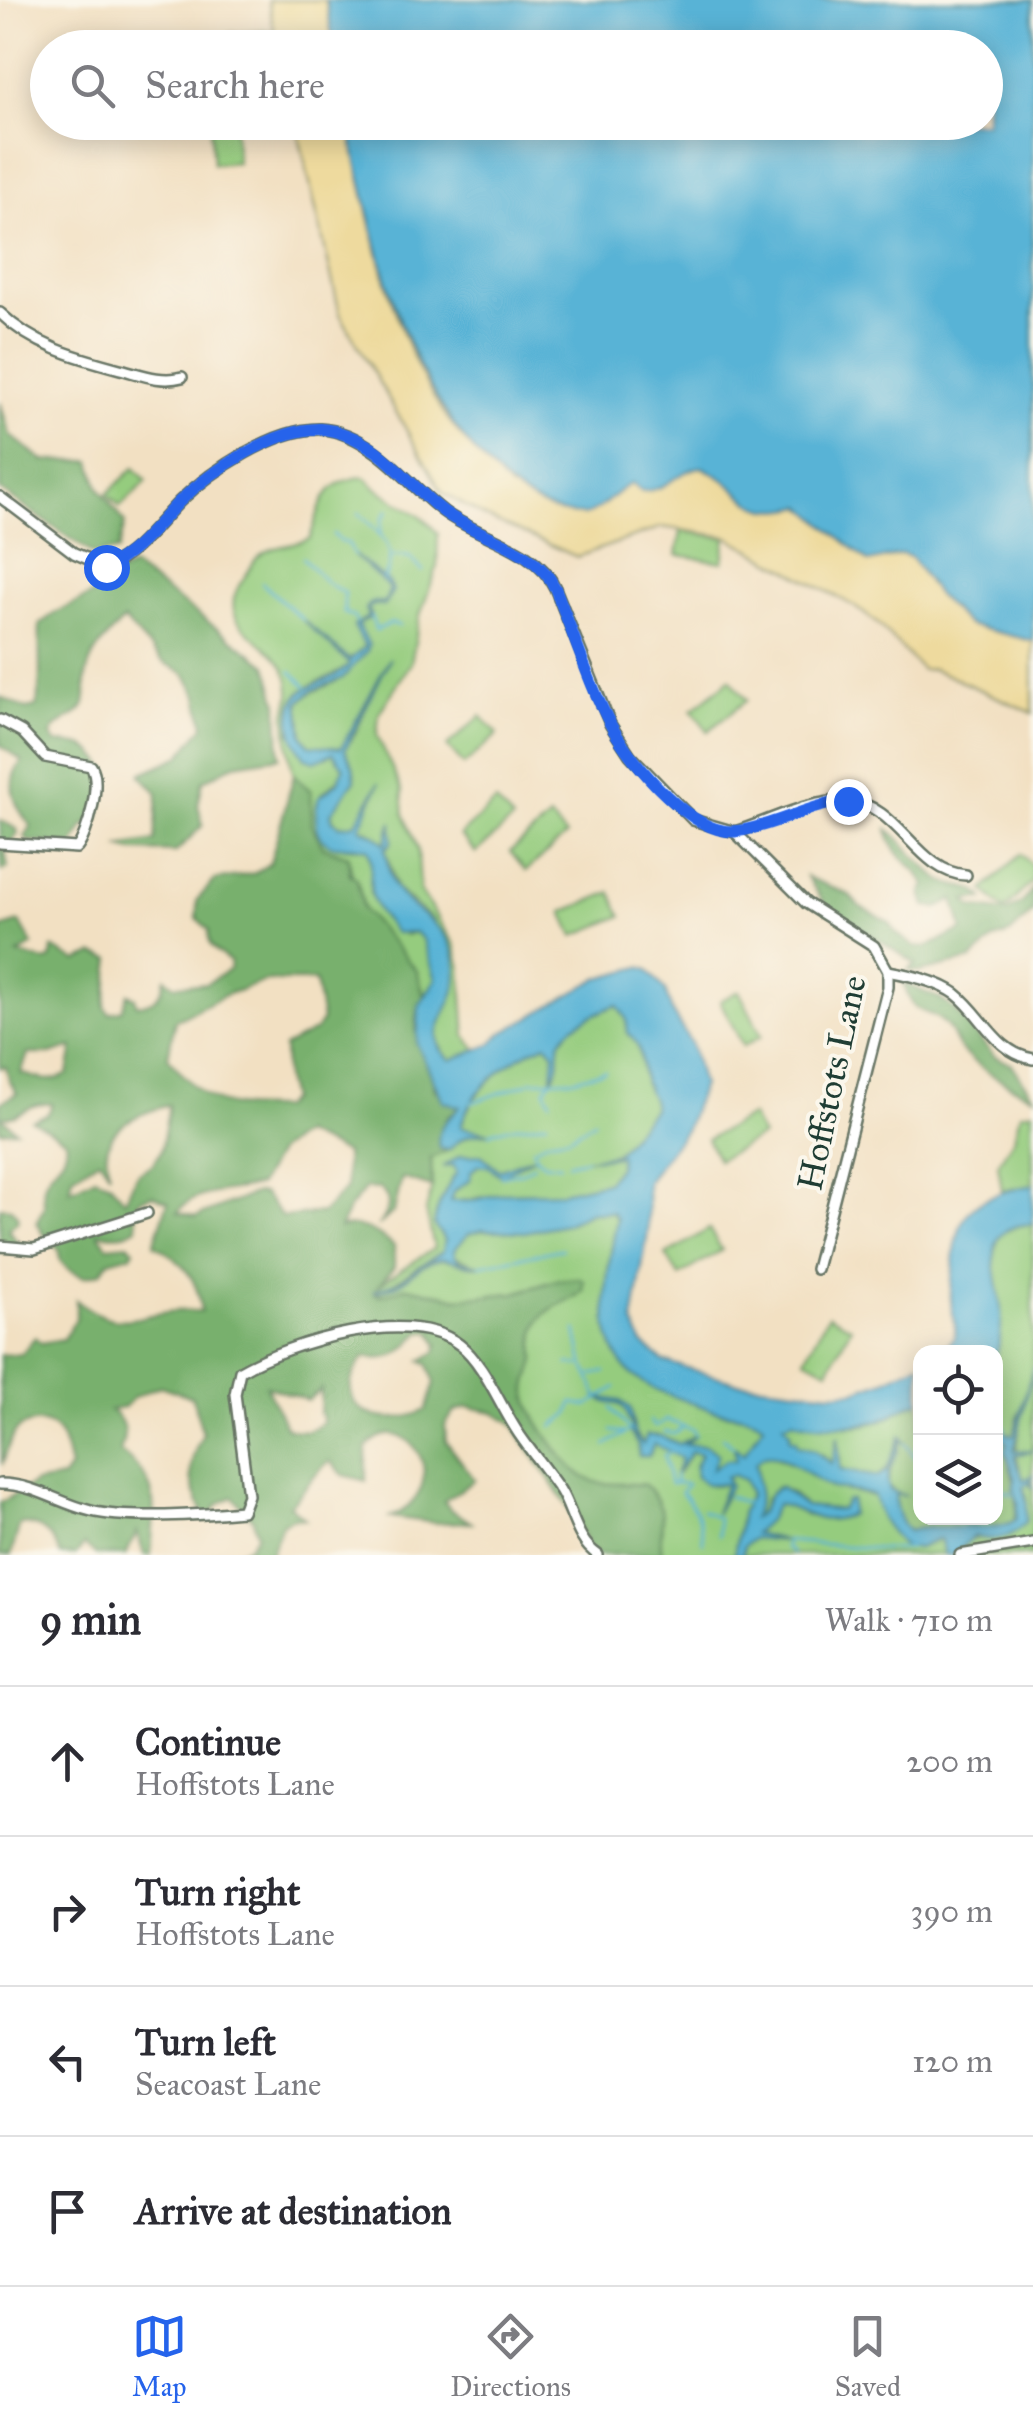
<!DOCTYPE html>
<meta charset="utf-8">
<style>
:root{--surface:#fff;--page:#f7f7f7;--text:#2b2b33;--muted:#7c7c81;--line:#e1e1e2;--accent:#2563eb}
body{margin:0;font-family:"IM FELL Great Primer",serif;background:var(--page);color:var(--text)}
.controls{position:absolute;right:30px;bottom:30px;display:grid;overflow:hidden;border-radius:20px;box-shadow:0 5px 25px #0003}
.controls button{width:90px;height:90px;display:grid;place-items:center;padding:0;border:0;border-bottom:2px solid var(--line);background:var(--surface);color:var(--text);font:50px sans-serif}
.stop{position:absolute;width:30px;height:30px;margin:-22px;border:8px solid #2563eb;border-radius:50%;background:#fff}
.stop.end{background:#2563eb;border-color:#fff;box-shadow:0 2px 10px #0008}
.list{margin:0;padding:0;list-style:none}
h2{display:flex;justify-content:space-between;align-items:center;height:130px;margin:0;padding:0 40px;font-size:42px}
h2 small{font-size:32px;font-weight:400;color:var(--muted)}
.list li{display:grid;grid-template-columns:65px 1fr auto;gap:30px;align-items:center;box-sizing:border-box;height:150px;padding:0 40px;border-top:2px solid var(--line)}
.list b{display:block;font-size:38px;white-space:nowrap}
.list p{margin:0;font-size:32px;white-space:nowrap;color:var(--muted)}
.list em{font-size:32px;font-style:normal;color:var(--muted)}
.icon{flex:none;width:55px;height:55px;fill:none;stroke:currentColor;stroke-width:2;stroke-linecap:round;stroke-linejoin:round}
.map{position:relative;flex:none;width:1033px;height:1555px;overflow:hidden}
.search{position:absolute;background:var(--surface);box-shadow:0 5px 25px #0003;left:30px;right:30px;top:30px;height:110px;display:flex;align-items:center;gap:25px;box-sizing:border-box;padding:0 35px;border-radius:55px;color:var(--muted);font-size:38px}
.sheet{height:730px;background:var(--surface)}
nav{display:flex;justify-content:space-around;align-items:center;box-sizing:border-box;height:140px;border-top:2px solid var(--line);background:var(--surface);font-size:28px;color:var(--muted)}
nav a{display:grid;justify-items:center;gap:5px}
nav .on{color:var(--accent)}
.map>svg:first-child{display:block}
</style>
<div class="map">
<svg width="1033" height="1555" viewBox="0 0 1033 1555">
<rect width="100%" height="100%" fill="#fbf7ec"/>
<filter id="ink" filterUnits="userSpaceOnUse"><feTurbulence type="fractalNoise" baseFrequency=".01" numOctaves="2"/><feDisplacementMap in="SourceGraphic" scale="20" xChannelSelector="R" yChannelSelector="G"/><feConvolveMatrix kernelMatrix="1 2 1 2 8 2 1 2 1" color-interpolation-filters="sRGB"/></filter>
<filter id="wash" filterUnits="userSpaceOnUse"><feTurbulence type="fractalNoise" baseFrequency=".0048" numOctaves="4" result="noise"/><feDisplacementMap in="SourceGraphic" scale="40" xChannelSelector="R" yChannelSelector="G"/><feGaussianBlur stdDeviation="2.25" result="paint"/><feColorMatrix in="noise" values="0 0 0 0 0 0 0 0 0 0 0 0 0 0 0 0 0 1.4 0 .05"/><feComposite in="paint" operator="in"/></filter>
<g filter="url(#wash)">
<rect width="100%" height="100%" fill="#f2e0c2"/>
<g fill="#95cc7e" stroke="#5a8459" stroke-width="2.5">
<polygon points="274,31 276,47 230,47 229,34"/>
<polygon points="210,123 234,123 237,162 213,164"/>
<polygon points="134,468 147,481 120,507 107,494"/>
<path d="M365,477C386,501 419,508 438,534L437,568L420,615L411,663L379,713L377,735L402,790L404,814L418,849L420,891L455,945L461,968L466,1036L475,1048L480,1050L451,1060C438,1049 437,1039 438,1023L434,921L397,890L385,848L389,846L391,826L386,844L367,830L360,829L374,793L360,818L350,827C339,826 334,824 331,813L355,780L353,766L344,750L357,730L371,694L341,749L309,745L303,736L299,702C310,691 321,689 335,682C350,673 358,658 369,645L364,638L363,651L347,660L350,664C334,681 297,682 291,708C289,714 291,725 290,733L325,757L333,753L344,768L342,775C336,784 324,789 319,798C313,810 316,835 328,843C338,850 356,845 368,849L372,863L370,893L405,935L415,932L423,939L436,979L424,997C420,961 385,942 366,914C361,907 363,900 360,892C356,880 350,876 350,863L338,852L323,847L312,825L311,792C307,787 298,781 294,775C291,769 285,722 286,713C287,706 291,698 290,690C289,637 201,633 246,575C251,569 253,560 259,556C273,544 294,547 310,538C321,506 323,479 365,477Z"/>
<polygon points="681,531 726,538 723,562 677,555"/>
<polygon points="730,679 747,700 708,731 692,710"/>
<polygon points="481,716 498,734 464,765 447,746"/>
<polygon points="496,802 513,820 476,853 460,835"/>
<polygon points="550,818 566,836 526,871 510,852"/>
<polygon points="1021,854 1033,866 1033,881 1004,910 984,890"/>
<polygon points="611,892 622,916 574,936 563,912"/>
<polygon points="739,991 762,1036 743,1046 720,1001"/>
<path d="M618,1005L626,1019L628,1033L638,1043L645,1085L654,1100V1108L623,1148L612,1155H621L618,1167L607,1182L562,1192L506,1193L456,1202L449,1201L453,1192L470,1180L471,1172L478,1165L488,1166L501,1176L521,1162L499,1170L481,1155L460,1156L445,1166L453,1165L458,1172C446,1188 437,1205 434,1225L445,1240L443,1251L387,1287C406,1283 423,1257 445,1259C456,1259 461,1266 476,1265L455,1256L454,1250L468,1234L483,1230L524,1232L565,1224L591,1212H612L617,1219C609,1266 590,1340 633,1375C653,1392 688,1401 712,1410C729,1416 751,1413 763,1425L744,1455L735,1449L736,1460L725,1461L709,1471L718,1454L706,1446L685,1444L695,1435L679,1444L661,1436L647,1435L643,1450L641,1440L635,1435L630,1408L620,1401H603L619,1404L628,1410V1420L632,1425L630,1432L638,1444L639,1456H649L654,1444L681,1458L677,1474L691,1452L701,1454L695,1467L696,1477L712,1485L726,1484L716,1511L730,1486L726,1477L733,1475L745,1480L750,1494L742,1512L734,1555H662C656,1524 674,1514 645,1485C626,1482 601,1488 584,1477C565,1466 525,1411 527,1389C527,1379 534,1369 535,1359C535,1347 532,1333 539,1322C548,1305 569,1303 582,1291L584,1281L580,1278L557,1280L515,1293L459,1298L407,1287L386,1295L373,1292C379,1282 421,1258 434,1248L426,1211L432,1187L431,1158C451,1149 460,1134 483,1133L461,1128C469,1091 511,1057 546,1044L554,1053L553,1077C561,1065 558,1059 559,1046C562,1026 601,1011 618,1005Z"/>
<polygon points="1032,1111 1033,1185 1002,1191 998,1164 1014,1138 1020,1113"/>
<polygon points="751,1116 762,1136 718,1160 707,1139"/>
<path d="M1033,1224V1367L1027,1390L1033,1373V1555H954C980,1519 994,1555 1026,1522L1027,1497L1023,1487L1028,1482L1030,1485V1481H1024C1009,1445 1022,1445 1019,1413L1014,1435L996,1431V1357L1001,1312L993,1261L997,1241L1003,1232L1020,1225Z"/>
<polygon points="709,1229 722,1250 679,1276 666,1255"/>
<polygon points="828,1315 851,1327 828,1370 805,1358"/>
<path d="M920,1402V1518H996V1434L1008,1443L1005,1452C1012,1470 1023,1507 1012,1523C986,1534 942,1521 909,1531C899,1524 893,1504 896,1493L887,1485L892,1463L878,1477L840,1470V1456L832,1464L823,1455L797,1445L796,1440L790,1439V1431L784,1427L788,1420C816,1424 856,1432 884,1419C898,1413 905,1404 920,1402Z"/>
<path d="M768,1454L799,1467L830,1487L874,1496L890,1529L903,1547L918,1548L940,1539L943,1540L942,1550L945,1555H742L744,1546L754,1538L779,1539L753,1533L767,1522L776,1504C808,1510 816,1529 851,1514V1501L842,1510L805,1506L791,1493L777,1487L765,1499L759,1516L752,1519C761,1498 759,1486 755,1464L761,1456Z"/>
</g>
<g fill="#78b06d" stroke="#4c7650" stroke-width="2.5" fill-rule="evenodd">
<polygon points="0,402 10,435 44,461 91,461 99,488 125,523 118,551 93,554 0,490"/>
<path d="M133,567L267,665L278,703L280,757L235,764L203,781L198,805L203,825L176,852L132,851L118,847L155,841L158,793L140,774L179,757L204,726L198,696L185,674L163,662L124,620C109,635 92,650 87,672C84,682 88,694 85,704C80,719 59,717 51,735L56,743C86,743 92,748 108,771L99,817L84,826L73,846L28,841L25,837L31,826C14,806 4,783 22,761L0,745V697L26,709L36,707C43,680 38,652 40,624L55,613L94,594L98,573L121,572Z"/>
<path d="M294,775L311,791L312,825L323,847L348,856L350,874L357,879L363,909L417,971L424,997C404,1035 429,1055 435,1090L460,1107L447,1117L439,1148L449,1150L431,1158L432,1187L402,1178L394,1211L378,1226C387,1213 394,1202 380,1189L366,1188L348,1210L340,1228C358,1222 379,1234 394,1246V1267L374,1292L379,1296L407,1287L459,1298L515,1293L557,1280L580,1278L584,1281L583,1291C570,1303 548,1305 539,1321C532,1333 535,1347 535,1359C534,1369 527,1379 527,1389C525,1411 565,1466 584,1477C601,1488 626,1482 645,1485C674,1515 656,1524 662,1555H598L590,1550L572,1513L512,1423L494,1412L468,1407L455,1411L445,1425L446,1441L475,1480L444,1501L451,1510L471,1522L436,1523L391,1517C459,1486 406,1403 366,1448V1481L343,1475L330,1461C312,1474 305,1492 289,1505L305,1519L293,1518L282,1524L270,1555H237L236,1552L249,1547L257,1534L253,1520L233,1497L219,1504L206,1519C190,1484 183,1469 203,1434L192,1397L160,1386L134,1397L124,1408L110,1410C127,1421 126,1435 120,1452C162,1482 154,1508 151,1555H144L137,1532L126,1555H96L84,1545L76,1555H60C54,1536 40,1523 20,1524L11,1555H0V1503L35,1483L63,1478L70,1468C65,1447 62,1420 34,1423C26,1424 18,1428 14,1434C9,1443 6,1455 2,1465L0,1355L21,1354L35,1337L41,1343L63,1339L76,1319V1300C117,1330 123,1319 168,1312C179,1310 190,1311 201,1311C199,1278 181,1260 154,1244L168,1202L152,1195L139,1200L135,1209L137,1227C126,1238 111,1234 98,1233L107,1246L128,1244L134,1249L131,1255L109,1261L100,1273L84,1277C71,1270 58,1267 59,1250L42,1232L37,1222C38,1216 43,1212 44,1207C45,1199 41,1192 45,1182C52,1164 69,1161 66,1140L32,1120L48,1114L52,1104C26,1102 24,1117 1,1117L16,1130L0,1131V1103L17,1093L9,1081L6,1067L0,1068V928L20,922L33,945L18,954L45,961L51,959L52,948L77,961L94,954L111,959L105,1007L109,1013L122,1010L128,994L135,997L137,1005C155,1003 162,995 165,978L175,985L206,984L230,969V962C217,950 207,950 209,930L197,918V900L215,880L255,873L270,863ZM266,981H315L322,1020L316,1030L284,1047L285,1079L290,1099L281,1108C220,1108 208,1106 168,1057L175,1020L228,994ZM73,1047L68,1074C50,1084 39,1079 21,1073L28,1054H50ZM169,1105L161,1151L153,1164L137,1174L125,1200L109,1182L95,1177L70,1190L73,1176L99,1159L110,1174C95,1130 133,1115 169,1105ZM302,1134L345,1153L346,1188L322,1213L282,1217L264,1194L256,1193L196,1217L178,1212C196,1188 231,1194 259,1185L278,1151ZM431,1331L438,1344L436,1352L421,1361L428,1364L435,1383L426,1410C379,1433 324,1405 365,1357C392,1363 403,1352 420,1332ZM266,1386L308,1400L321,1389L320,1413L323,1421C314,1432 298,1433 286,1427Z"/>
<polygon points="0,820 17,829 18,834 5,851 8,868 2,871"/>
<path d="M888,829C905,843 926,871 941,880C960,891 971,882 984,899L966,900L972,907L1006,912L1024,901L1033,888V912L1010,934L994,939L971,960L920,972L908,970L916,964L826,906L807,877L848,894L859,906L890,923L896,933L915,947H927L963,930L954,899L938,908L926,906L922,893L926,885C914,862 891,857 888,829Z"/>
<path d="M903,983L939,998L954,1009L995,1057L1012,1064L1033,1096C1012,1088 976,1067 961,1050C954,1042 953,1032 945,1024C924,1004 917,1023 903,983Z"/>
<polygon points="0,1207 11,1208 17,1215 18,1221 8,1229 20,1245 13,1253 0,1252"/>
</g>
<g fill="#eeda9e" stroke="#868c69" stroke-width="2.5">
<polygon points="268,0 326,0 334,47 278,47"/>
<path d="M296,123H348C370,217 385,316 436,401C456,434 484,461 511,489L702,467L727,481L750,502L803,506L869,562L903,554L911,557L937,595L968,625L1033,641V713L933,669L922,670L877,623L854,606L728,537L662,527L577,557L483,516L442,492L340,314Z"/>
</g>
<g fill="#58b3d6" stroke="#3c7885" stroke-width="2.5">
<path d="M326,0H1033V641L968,625L937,595L911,557L903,554L869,562L803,506C745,521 748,488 702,467C679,469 665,493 641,491L632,483C615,491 604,509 585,515C549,516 516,494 492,470C398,375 377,247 348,123L986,122V48L334,47Z"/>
<path d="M354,555L388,581L393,590L384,606L377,604L368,607L371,617L358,625L369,645L367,651L343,678L313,690L299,702L303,736L309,745L341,748L390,658L345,750L353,766L355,780L331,813L333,821L340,826L355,824L379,783L360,828L375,835L385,844L392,822V842L385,849C388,861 388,875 395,887C411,914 448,922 455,958C457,968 457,980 455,990C448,1015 422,1038 451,1060L491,1044L501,1034L599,978L640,967L647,969L665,990L673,1014L691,1043L702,1085L686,1129L647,1181L648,1232L633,1321L642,1343L663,1361L736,1382L832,1393L855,1391L885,1380L920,1363V1402C905,1404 897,1414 883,1419C864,1427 812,1428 793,1420L784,1424L790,1431V1439L796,1440L797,1445L814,1450L832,1464L838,1436L840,1470L878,1477L886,1471L901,1436L906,1444L901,1438C900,1458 881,1470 890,1490L905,1496L896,1494C893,1503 900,1525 909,1531C938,1522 999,1535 1016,1519L1018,1503L1013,1488L1015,1478L1005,1452L1007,1443L996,1431L1014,1435L1033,1367L1014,1451L1033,1450L1016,1455L1015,1458L1024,1480L1033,1475L1030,1481L1033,1488L1028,1483L1023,1487L1027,1502L1026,1522C1010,1539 996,1543 974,1536L954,1555H945L940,1539L918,1548H904L881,1519L874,1496C860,1491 847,1491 833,1488C812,1483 773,1437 755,1464C759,1485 762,1499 753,1518C767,1512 763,1493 780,1487L805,1506L841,1510L847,1500H851V1514C816,1529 808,1510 777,1504L767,1522L754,1533L786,1541L754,1538L744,1546L742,1555H734L742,1511L750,1494L745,1480L733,1475L726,1477L730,1486L715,1514L726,1484H706L696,1477L695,1467L701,1454L691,1452L675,1475L681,1458L654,1444L649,1456H639L638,1444L630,1432C634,1418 633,1431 628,1418C620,1394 614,1411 598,1397L620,1401L630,1408L635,1435L643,1444L647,1435L661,1436L679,1444L696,1435L685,1444L706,1446L718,1454L712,1469L726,1460H736L734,1447L744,1454L763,1425C751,1413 729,1415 712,1410C688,1401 653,1392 633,1375C590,1340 609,1266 617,1219L612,1212H591L565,1224L524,1232L483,1230L468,1234L454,1250L455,1256L460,1261L480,1265C462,1267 451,1257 440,1259C422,1262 412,1277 397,1285C390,1288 381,1290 373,1292L398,1282L443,1251L445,1240L434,1225C437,1205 446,1189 457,1172L453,1165L443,1167L460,1156L481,1155L499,1170L536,1156L501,1176L488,1166L478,1165L471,1172L470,1180L453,1192L450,1201H469L506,1193L562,1192L607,1182L618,1167L620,1156L586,1159L616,1154L653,1109C654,1097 649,1096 646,1086C638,1065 646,1049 628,1033L626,1018L617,1005C601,1011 570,1023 561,1040C555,1052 563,1063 552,1078L554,1053L546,1044C511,1057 468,1092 461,1127L490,1133C471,1133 462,1135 449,1150L439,1148C435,1125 447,1122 460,1107L443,1101L417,1044L419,1006L436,979L423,939L415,932L395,933C385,920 372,906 371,890C369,875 374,863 368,849C356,845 347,847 335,846C313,842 314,812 319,797L337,783L344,768L333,753L315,761L305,758C296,745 292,737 291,721C290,678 328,689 350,664L303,620L350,660L365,647L354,626L369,616L366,609C370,600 376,602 385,603L390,588Z"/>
<path d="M1033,1185V1224C975,1225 999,1274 1001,1310C1002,1325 1000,1342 996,1357V1352H937C966,1335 953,1329 951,1300C950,1288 953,1274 954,1261C958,1204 980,1196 1033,1185Z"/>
</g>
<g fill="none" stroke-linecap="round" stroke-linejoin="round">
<g stroke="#58b3d6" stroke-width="2.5">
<path d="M359,513C381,536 400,546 384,579"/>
<polyline points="333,534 341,542 348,543 354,555"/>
<polyline points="380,536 382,520 388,510"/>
<polyline points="392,556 409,557 423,571"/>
<polyline points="303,558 326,582 344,593 344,613 353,616 357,623"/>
<polyline points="262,583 303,620"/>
<polyline points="371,617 376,630 392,623 400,626"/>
<polyline points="291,671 307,687"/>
<polyline points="531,1081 574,1079 605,1071"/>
<polyline points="551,1101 545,1090 551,1080"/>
<polyline points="471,1103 528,1083"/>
<path d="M490,1133C509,1124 527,1127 547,1122"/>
<polyline points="535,1156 544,1163 560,1165"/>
<polyline points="536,1156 533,1149 548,1140 569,1137 594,1121"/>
<polyline points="568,1163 586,1159"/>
<polyline points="501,1176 523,1172 534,1165"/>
<polyline points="480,1265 562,1249"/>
<polyline points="576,1330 583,1363 598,1397"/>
<polyline points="568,1364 581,1365"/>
<polyline points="592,1375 605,1372"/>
<polyline points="611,1408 629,1429"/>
<polyline points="650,1421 655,1427 667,1420 693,1430 696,1435"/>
<polyline points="1002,1423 1005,1429 1003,1434"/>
<polyline points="553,1427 569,1414 573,1403 588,1406 616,1387"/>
<polyline points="612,1431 625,1433"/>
<polyline points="665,1432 674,1434 682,1428"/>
<polyline points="722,1437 734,1447"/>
<polyline points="906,1444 920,1465"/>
<polyline points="606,1445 630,1430"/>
<polyline points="671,1452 664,1456 670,1484 675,1483"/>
<path d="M675,1475L676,1483L687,1484L681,1492C697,1508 701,1521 703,1543"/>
<polyline points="996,1489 1014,1494"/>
<polyline points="729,1497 746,1503"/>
<polyline points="702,1510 718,1518 719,1535"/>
<polyline points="792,1553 785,1548 786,1541 880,1549 910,1548"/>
</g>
</g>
</g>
<g filter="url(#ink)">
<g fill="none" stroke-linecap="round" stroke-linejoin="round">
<g stroke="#697666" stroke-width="14">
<g id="minor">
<path d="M0,313C34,346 75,357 120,369C140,374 161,383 182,377"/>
<path d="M0,497L74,553L107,567C136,555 158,523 180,501C211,471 275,428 320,429C340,430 360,440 376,452C401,470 420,494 444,512C479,538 537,547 555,588L610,724L630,755L693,820L735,832L806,903L874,946L888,971V987L816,1269"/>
<path d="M0,720L22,732L45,757L91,766C102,781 88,834 77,848L0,843"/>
<path d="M735,832C770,821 811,799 849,801C898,804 918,873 966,875"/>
<path d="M888,971C910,975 938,981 956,994C983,1015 996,1053 1033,1059"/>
<polyline points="0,1246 34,1249 147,1213"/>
<path d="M0,1484C34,1484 58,1503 91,1511C128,1520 202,1515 242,1511L248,1495L235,1394L240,1371C289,1343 410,1305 460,1345C484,1363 501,1408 519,1434C532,1453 547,1471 560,1490C573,1511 576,1541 598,1555"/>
<polyline points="960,1555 1033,1543"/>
</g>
</g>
<use href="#minor" stroke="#fff" stroke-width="9"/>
</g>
</g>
<g fill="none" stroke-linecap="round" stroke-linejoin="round" filter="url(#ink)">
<path stroke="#2563eb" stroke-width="12" d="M106,567C136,554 158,523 180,501C211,471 276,428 320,429C340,430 360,440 376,451C400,469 420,494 444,512C479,538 536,547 555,588C574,634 589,686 613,729C633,764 694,838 738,831C776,826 809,804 848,801"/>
</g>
<g text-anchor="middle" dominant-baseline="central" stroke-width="8" stroke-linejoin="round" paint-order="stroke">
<g font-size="35" fill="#1f3d34" stroke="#fbf7ec">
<text transform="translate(832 1083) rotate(-78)">Hoffstots Lane</text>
</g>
</g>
</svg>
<div class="controls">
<button><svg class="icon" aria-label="locate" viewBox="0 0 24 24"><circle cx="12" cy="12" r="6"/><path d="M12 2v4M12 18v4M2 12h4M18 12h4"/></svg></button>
<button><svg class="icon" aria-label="layers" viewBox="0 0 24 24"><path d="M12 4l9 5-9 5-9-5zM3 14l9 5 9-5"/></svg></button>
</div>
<div class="stop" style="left:106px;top:567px"></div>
<div class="stop end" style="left:848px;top:801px"></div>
<div class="search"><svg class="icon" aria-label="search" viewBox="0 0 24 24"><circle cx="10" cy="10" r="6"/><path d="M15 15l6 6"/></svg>Search here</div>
</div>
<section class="sheet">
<h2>9 min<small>Walk · 710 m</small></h2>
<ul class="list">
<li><svg class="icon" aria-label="ahead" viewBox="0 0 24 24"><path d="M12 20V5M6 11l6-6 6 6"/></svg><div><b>Continue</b><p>Hoffstots Lane</p></div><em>200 m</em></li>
<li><svg class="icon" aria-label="right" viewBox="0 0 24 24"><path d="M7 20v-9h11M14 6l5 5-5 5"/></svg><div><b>Turn right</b><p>Hoffstots Lane</p></div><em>390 m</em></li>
<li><svg class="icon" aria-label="left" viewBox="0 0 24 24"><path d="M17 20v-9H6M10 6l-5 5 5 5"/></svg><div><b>Turn left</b><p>Seacoast Lane</p></div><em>120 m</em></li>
<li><svg class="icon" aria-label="arrive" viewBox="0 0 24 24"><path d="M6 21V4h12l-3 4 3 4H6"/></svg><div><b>Arrive at destination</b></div></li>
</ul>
</section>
<nav>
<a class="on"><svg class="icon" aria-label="map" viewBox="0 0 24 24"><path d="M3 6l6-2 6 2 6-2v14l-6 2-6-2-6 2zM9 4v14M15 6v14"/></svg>Map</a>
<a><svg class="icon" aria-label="directions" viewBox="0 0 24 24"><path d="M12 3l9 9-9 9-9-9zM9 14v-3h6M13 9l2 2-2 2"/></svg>Directions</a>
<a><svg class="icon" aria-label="saved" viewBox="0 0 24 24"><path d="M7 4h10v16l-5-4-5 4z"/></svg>Saved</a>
</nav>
